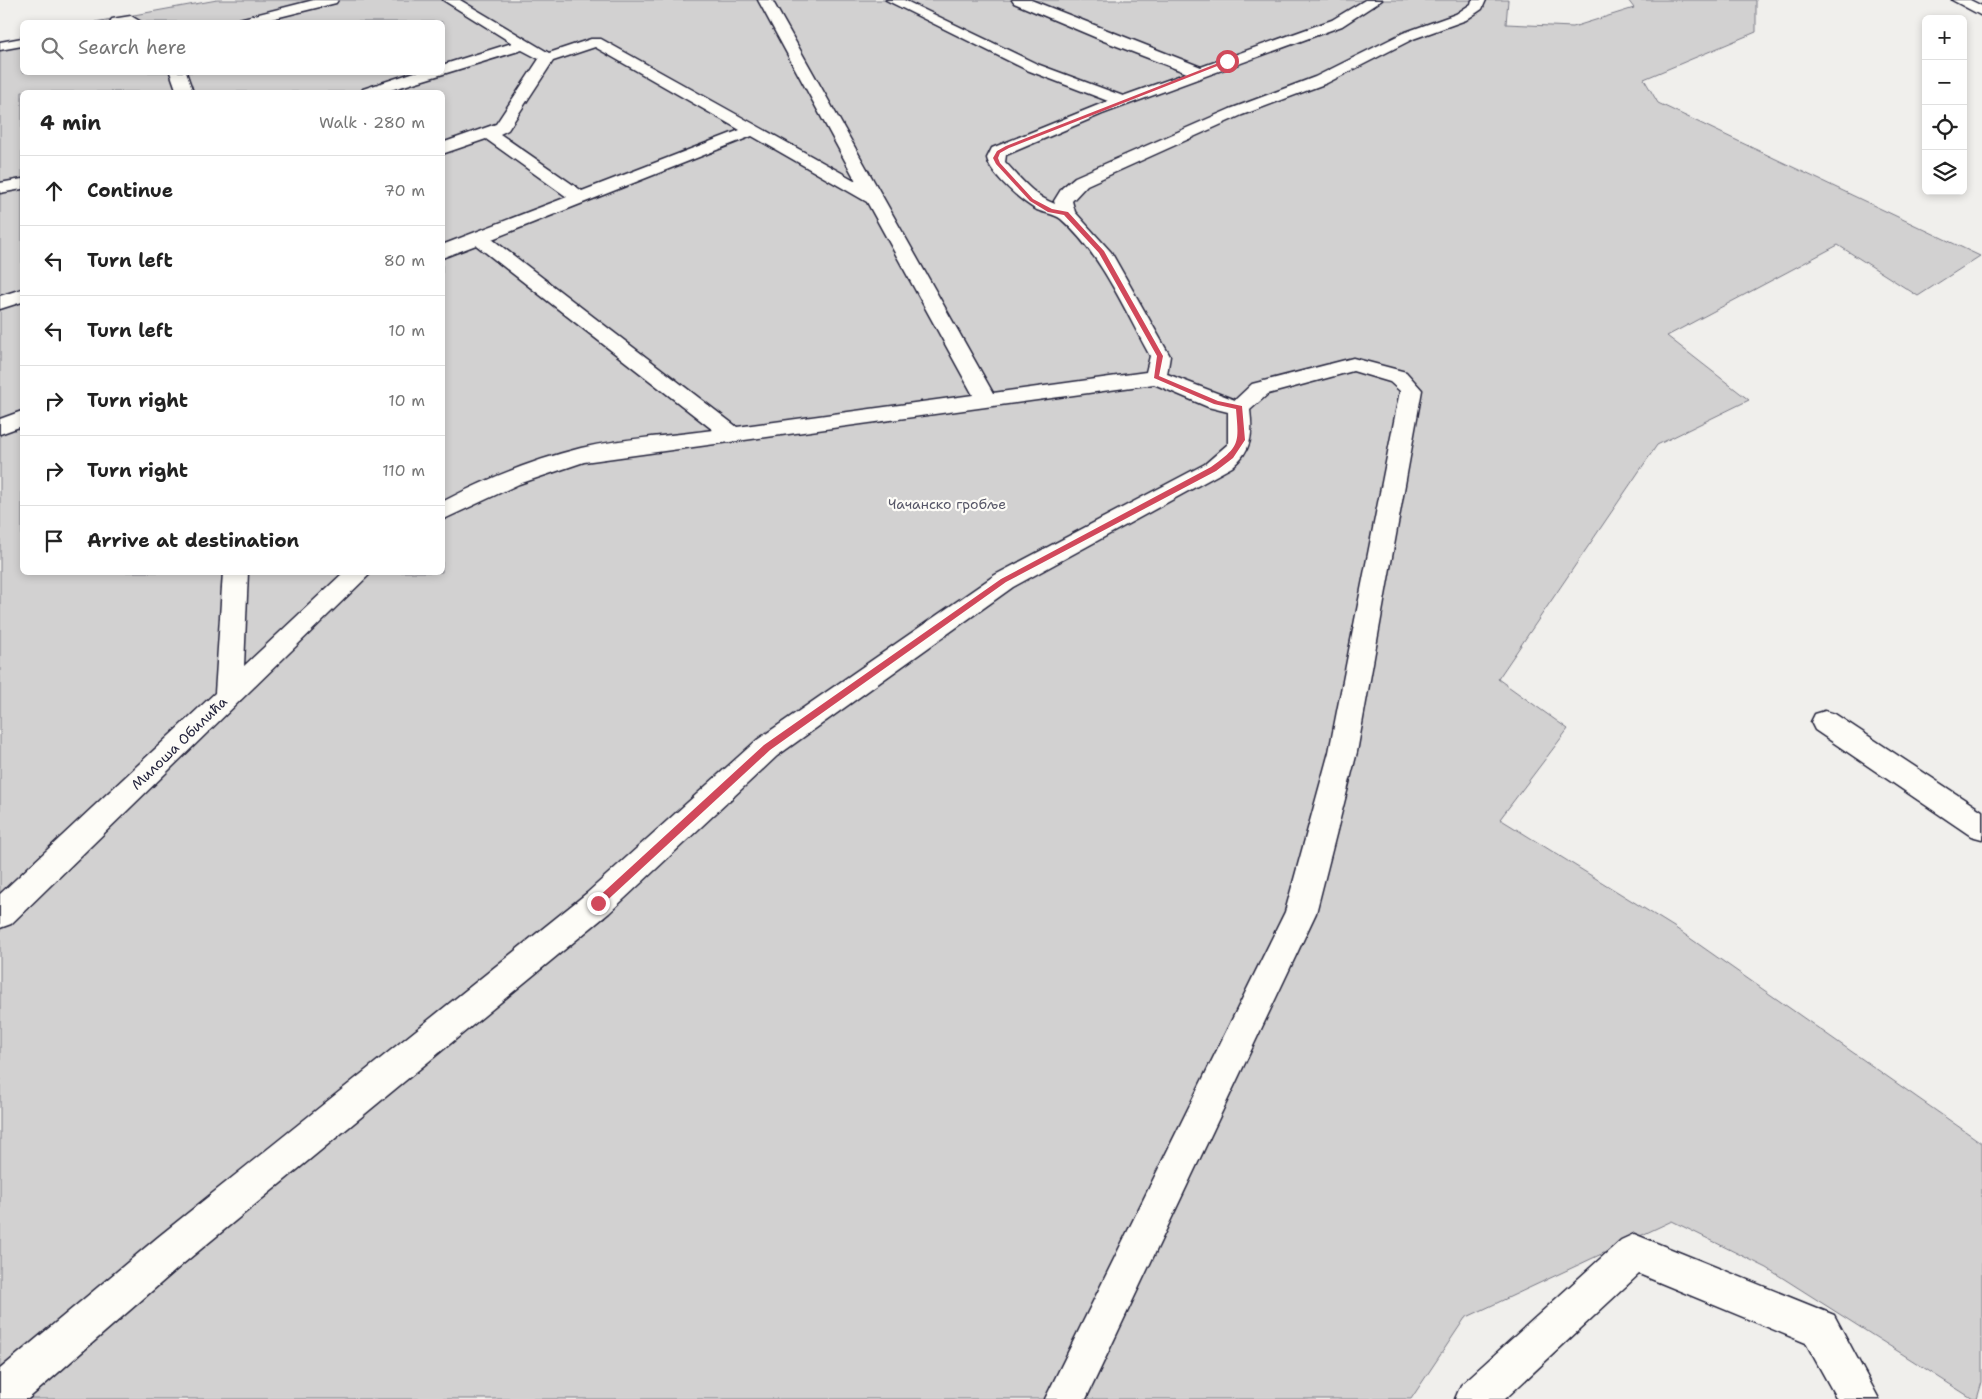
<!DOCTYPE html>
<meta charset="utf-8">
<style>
:root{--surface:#fff;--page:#f2f2f2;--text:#222;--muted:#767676;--line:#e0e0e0}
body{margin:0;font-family:"Shantell Sans",sans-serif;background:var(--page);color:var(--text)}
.controls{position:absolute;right:15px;top:15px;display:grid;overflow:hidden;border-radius:8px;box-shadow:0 2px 8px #0003}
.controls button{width:45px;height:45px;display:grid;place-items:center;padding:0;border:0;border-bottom:1px solid var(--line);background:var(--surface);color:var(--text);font:25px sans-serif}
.stop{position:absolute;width:15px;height:15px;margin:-11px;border:4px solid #d1495b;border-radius:50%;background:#fff}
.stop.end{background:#d1495b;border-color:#fff;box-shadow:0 1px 5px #0008}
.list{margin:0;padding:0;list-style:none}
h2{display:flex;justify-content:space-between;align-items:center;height:65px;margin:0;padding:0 20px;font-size:21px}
h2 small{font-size:16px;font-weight:400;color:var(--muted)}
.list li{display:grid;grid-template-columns:32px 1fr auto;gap:15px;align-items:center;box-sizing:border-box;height:70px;padding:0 20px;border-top:1px solid var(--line)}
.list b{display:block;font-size:19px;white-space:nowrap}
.list em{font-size:16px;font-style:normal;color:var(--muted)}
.icon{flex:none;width:28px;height:28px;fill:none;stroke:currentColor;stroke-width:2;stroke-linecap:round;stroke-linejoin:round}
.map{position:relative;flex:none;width:1982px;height:1399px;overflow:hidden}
.search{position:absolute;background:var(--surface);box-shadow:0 2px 8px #0003;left:20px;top:20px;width:425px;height:55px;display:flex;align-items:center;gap:12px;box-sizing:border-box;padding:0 18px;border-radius:8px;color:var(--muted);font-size:19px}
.panel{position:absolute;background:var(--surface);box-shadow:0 2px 8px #0003;left:20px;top:90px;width:425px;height:485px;border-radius:8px}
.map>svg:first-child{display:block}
</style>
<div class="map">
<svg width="1982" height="1399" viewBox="0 0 1982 1399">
<rect width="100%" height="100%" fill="#f0efec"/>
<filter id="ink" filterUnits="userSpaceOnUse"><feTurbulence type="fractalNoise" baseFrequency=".02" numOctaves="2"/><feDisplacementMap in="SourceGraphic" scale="10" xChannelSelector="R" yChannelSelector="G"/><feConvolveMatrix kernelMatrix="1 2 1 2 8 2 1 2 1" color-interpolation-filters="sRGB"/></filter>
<g filter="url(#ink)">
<path fill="#d2d1d1" stroke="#7a7a86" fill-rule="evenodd" d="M217,0H1508L1506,24L1573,27L1634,8L1628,0H1756V32L1644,79L1658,103L1980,256L1918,296L1838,245L1667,336L1749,400L1657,445L1498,679L1568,729L1500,819L1674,927L1982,1143V1382L1977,1399H1973L1767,1268L1672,1221L1465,1318L1411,1399H0V43L22,38V72H442V22H95ZM22,92H442V572H22Z"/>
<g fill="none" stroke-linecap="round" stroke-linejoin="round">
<g stroke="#22223b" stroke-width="3">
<g id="lane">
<polygon points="314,0 338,0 336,3 259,22 237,22 239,19"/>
<path d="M443,0H460L549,53L591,39H601L856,181L758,0H772L993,393L1146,372L1150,356C1124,309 1102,255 1061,219C1055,214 1044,213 1037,210C1022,202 990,174 987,158L992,148L1108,101L1027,70L886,0H904L1037,64L1123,96L1187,73L1104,41L1014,3L1012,0H1031L1201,67L1332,20L1365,0H1382L1342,26L1102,114L1006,155L1005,162C1020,178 1034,196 1055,204L1054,201L1062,188L1075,177L1230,109L1315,77L1403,33L1456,14L1471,4L1472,0H1486L1482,9L1466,20L1413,39L1327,83L1242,115L1087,185L1072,201L1075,212L1111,252L1170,356L1167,374L1235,400L1252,384L1353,358L1406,372L1422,390L1357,752L1316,913L1086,1399H1045L1285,912L1329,752L1400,391L1390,382L1353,371L1268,394L1250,410C1253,435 1252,450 1232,467L1013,587L777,756L609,913L184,1263L28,1399H0V1369L158,1237L587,893L757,740L995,575L1205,464L1228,444V412L1208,407L1154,384L584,462L519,484L442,520V502C486,479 533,460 581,448C624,438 670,436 713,430L476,245L442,258V245L567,197L486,139L442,154V143L496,124L539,59L522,50L384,92H361L363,89L415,72H442V65L512,43ZM595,47L740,130L582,191L500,134L508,130L553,61ZM752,136L867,202L973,395L737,427L492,239Z"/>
<polygon points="131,16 141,22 110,22 112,19"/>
<polygon points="22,38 22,46 0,50 0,42"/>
<polygon points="170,72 186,72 193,92 177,92"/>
<polygon points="22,179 22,189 0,193 0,183"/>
<polygon points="22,289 22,302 0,309 0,296"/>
<polygon points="22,411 22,426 0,434 0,419"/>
<polygon points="223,572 248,572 244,666 344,572 372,572 11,924 0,928 0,894 215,693"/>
<polygon points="1634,1234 1834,1315 1879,1399 1837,1399 1806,1343 1639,1274 1505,1399 1455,1399 1461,1385 1621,1240"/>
</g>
</g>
<g stroke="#22223b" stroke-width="3">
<g id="street">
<polygon points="1952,0 1970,0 1982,6 1982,16"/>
<polygon points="1825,711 1835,714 1982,811 1982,839 1971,836 1815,730 1811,722 1815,714"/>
</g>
</g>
<use href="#lane" fill="#fdfcf7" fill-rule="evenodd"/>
<use href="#street" fill="#fdfcf7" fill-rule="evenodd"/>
</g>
</g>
<path fill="#d1495b" d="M1226,60L1230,61L1009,148L1000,153L998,158L1000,163L1033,199L1052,209L1068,212L1104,251L1163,356L1159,376L1218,401L1242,406L1245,440L1233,458L1216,471L1006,582L770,750L601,906H595V900L764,745L1001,579L1211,467C1240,446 1239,444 1236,409L1214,404L1154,378L1157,356L1099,253L1064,215L1048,212L1030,201L996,164L993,158L997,151L1006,146Z"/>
<g text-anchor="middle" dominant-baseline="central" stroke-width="4.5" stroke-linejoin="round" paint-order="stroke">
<g font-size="14" fill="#575768" stroke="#fdfcf7">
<text x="947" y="504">Чачанско гробље</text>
</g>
<g font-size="14" fill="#22223b" stroke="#fdfcf7">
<text transform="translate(179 743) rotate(-44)">Милоша Обилића</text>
</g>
</g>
</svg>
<div class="controls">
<button>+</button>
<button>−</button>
<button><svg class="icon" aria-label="locate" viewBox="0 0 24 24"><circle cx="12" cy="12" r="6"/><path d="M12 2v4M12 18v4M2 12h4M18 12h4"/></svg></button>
<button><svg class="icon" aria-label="layers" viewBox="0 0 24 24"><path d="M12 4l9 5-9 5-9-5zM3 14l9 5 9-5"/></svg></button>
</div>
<div class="stop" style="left:1227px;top:61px"></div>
<div class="stop end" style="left:598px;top:903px"></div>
<div class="search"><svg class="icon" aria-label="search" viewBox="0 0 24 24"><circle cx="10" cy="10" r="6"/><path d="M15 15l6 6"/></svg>Search here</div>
<section class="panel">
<h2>4 min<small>Walk · 280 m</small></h2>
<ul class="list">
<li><svg class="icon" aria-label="ahead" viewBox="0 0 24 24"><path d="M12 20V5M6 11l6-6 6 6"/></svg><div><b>Continue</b></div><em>70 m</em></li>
<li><svg class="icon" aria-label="left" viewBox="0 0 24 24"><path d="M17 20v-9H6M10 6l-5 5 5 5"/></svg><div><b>Turn left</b></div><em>80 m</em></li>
<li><svg class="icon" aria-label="left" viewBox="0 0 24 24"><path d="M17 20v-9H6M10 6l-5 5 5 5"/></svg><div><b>Turn left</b></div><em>10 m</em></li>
<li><svg class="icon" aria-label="right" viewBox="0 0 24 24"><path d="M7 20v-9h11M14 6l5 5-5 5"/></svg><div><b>Turn right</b></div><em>10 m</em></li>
<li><svg class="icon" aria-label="right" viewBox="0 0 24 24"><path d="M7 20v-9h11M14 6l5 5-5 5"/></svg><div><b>Turn right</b></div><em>110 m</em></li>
<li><svg class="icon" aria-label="arrive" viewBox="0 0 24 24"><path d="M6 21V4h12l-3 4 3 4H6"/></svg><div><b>Arrive at destination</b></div></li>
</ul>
</section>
</div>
